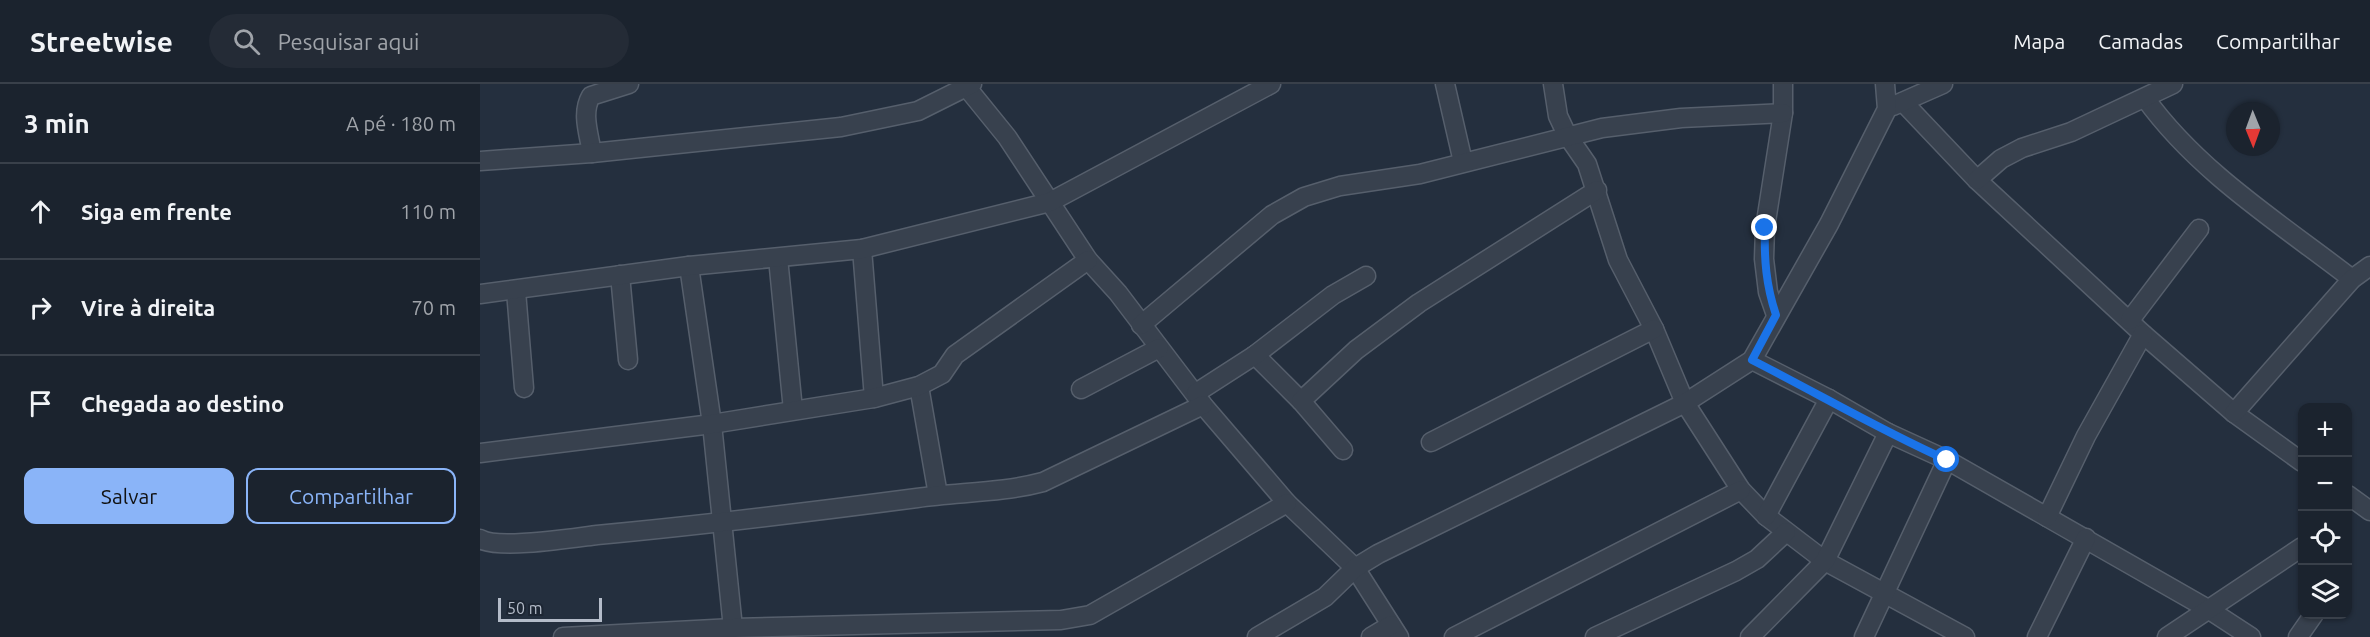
<!DOCTYPE html>
<html lang="pt">
<meta charset="utf-8">
<style>
:root{--surface:#1b232e;--page:#242b36;--text:#f1f3f6;--muted:#a0a4aa;--line:#39404a;--accent:#8ab4f8}
body{margin:0;font-family:Ubuntu,sans-serif;background:var(--page);color:var(--text)}
.controls{position:absolute;right:18px;bottom:18px;display:grid;overflow:hidden;border-radius:12px;box-shadow:0 2px 4px #0004}
.controls button{width:54px;height:54px;display:grid;place-items:center;padding:0;border:0;border-bottom:2px solid var(--line);background:var(--surface);color:var(--text);font:30px sans-serif}
.compass{position:absolute;left:1746px;top:18px;width:54px;height:54px;border-radius:50%;background:var(--surface);box-shadow:0 2px 4px #0004;rotate:179deg}
.scale{position:absolute;left:18px;bottom:15px;width:104px;box-sizing:border-box;padding-left:6px;border:3px solid #b4bcc9;border-top:0;font-size:16px;line-height:21px;white-space:nowrap;color:#b4bcc9;-webkit-text-stroke:4px #1d2633;paint-order:stroke}
.stop{position:absolute;width:18px;height:18px;margin:-14px;border:4px solid #1a73e8;border-radius:50%;background:#fff}
.stop.end{background:#1a73e8;border-color:#fff;box-shadow:0 2px 6px #0008}
.list{margin:0;padding:0;list-style:none}
h2{display:flex;justify-content:space-between;align-items:center;height:78px;margin:0;padding:0 24px;font-size:26px}
h2 small{font-size:20px;font-weight:400;color:var(--muted)}
.list li{display:grid;grid-template-columns:39px 1fr auto;gap:18px;align-items:center;box-sizing:border-box;height:96px;padding:0 24px;border-top:2px solid var(--line)}
.list b{display:block;font-size:22px;white-space:nowrap}
.list em{font-size:20px;font-style:normal;color:var(--muted)}
.actions{display:flex;gap:12px;padding:18px 24px}
.actions a{flex:1;padding:14px 0;border:2px solid var(--accent);border-radius:12px;text-align:center;font-size:21px;color:var(--accent)}
.actions .main{background:var(--accent);color:#111}
.icon{flex:none;width:33px;height:33px;fill:none;stroke:currentColor;stroke-width:2;stroke-linecap:round;stroke-linejoin:round}
.map{position:relative;flex:none;width:1890px;height:553px;overflow:hidden}
header{display:flex;align-items:center;gap:36px;box-sizing:border-box;height:84px;padding:0 30px;background:var(--surface);border-bottom:2px solid var(--line)}
header strong{font-size:28px}
nav{display:flex;gap:33px;margin-inline-start:auto;font-size:21px}
.search{width:420px;height:54px;background:var(--page);display:flex;align-items:center;gap:15px;box-sizing:border-box;padding:0 21px;border-radius:33px;color:var(--muted);font-size:22px}
main{display:flex}
aside{flex:1;background:var(--surface)}
.map>svg:first-child{display:block}
</style>
<header>
<strong>Streetwise</strong>
<div class="search"><svg class="icon" aria-label="search" viewBox="0 0 24 24"><circle cx="10" cy="10" r="6"/><path d="M15 15l6 6"/></svg>Pesquisar aqui</div>
<nav><a>Mapa</a><a>Camadas</a><a>Compartilhar</a></nav>
</header>
<main>
<aside>
<h2>3 min<small>A pé · 180 m</small></h2>
<ul class="list">
<li><svg class="icon" aria-label="ahead" viewBox="0 0 24 24"><path d="M12 20V5M6 11l6-6 6 6"/></svg><div><b>Siga em frente</b></div><em>110 m</em></li>
<li><svg class="icon" aria-label="right" viewBox="0 0 24 24"><path d="M7 20v-9h11M14 6l5 5-5 5"/></svg><div><b>Vire à direita</b></div><em>70 m</em></li>
<li><svg class="icon" aria-label="arrive" viewBox="0 0 24 24"><path d="M6 21V4h12l-3 4 3 4H6"/></svg><div><b>Chegada ao destino</b></div></li>
</ul>
<div class="actions"><a class="main">Salvar</a><a>Compartilhar</a></div>
</aside>
<div class="map">
<svg width="1890" height="553" viewBox="0 0 1890 553">
<rect width="100%" height="100%" fill="#242f3e"/>
<g fill="none" stroke-linecap="round" stroke-linejoin="round">
<g stroke="#565f6c" stroke-width="21">
<g id="minor">
<polyline points="484,0 527,53 608,176 638,209 723,321 807,419 875,484 919,553"/>
<polyline points="965,0 983,78"/>
<polyline points="1073,0 1078,32 1087,51 1107,80 1138,176 1174,245 1205,319 1261,406 1286,432 1345,477 1485,553"/>
<path d="M1665,14C1718,88 1801,140 1872,195"/>
<polyline points="1423,18 1497,96 1663,250 1754,329 1822,378"/>
<polyline points="1413,22 1463,0"/>
<path d="M112,69C109,50 101,29 111,12L149,0"/>
<polyline points="0,77 112,69 361,43 438,27 492,0"/>
<polyline points="1497,96 1521,75 1542,64 1591,48 1693,0"/>
<polyline points="382,165 394,314"/>
<polyline points="298,174 313,326"/>
<polyline points="209,182 232,340 253,544"/>
<polyline points="140,191 148,276"/>
<polyline points="36,207 44,304"/>
<polyline points="0,210 209,182 382,165 570,118 791,0"/>
<polyline points="1296,231 1288,208 1284,175 1285,144 1303,29 1303,0"/>
<polyline points="1650,236 1719,145"/>
<polyline points="661,241 792,131 824,113 860,102 940,90 1122,44 1201,34 1303,29"/>
<polyline points="775,271 821,317"/>
<polyline points="1272,276 1349,315 1408,349 1467,376 1728,525 1771,553"/>
<polyline points="439,302 458,411"/>
<polyline points="601,305 679,264"/>
<polyline points="716,309 775,271 853,211 886,192"/>
<polyline points="1754,329 1872,195 1890,182"/>
<polyline points="951,358 1174,245"/>
<polyline points="863,366 821,317 876,266 939,219 1117,106"/>
<polyline points="0,369 232,340 394,314 439,302 462,290 475,271 608,176"/>
<polyline points="1868,411 1890,427"/>
<polyline points="1286,432 1349,315"/>
<polyline points="1567,433 1606,352 1663,250"/>
<path d="M0,455C18,466 93,454 117,451C224,441 330,428 437,414C479,408 522,409 563,398L723,321"/>
<polyline points="83,553 253,544 581,536 610,531 624,523 807,419"/>
<polyline points="777,553 845,513 875,484 898,470 1205,319 1272,276 1349,140 1407,25 1405,0"/>
<polyline points="891,553 911,541"/>
<polyline points="974,553 1261,406"/>
<polyline points="1115,553 1256,487 1277,475 1306,448"/>
<polyline points="1270,553 1345,477 1408,349"/>
<polyline points="1384,553 1467,376"/>
<polyline points="1557,553 1606,454"/>
<polyline points="1687,553 1822,463"/>
<polyline points="1818,553 1834,530"/>
</g>
</g>
<use href="#minor" stroke="#38414e" stroke-width="18"/>
</g>
<g fill="none" stroke-linecap="round" stroke-linejoin="round">
<path stroke="#1a73e8" stroke-width="8" d="M1285,144C1284,175 1286,201 1296,231L1272,276C1337,309 1400,346 1467,376"/>
</g>
</svg>
<div class="controls">
<button>+</button>
<button>−</button>
<button><svg class="icon" aria-label="locate" viewBox="0 0 24 24"><circle cx="12" cy="12" r="6"/><path d="M12 2v4M12 18v4M2 12h4M18 12h4"/></svg></button>
<button><svg class="icon" aria-label="layers" viewBox="0 0 24 24"><path d="M12 4l9 5-9 5-9-5zM3 14l9 5 9-5"/></svg></button>
</div>
<svg class="compass" viewBox="-18 -18 36 36"><path d="M0-13l5 13h-10z" fill="#e53935"/><path d="M0 13l5-13h-10z" fill="#a0a4aa"/></svg>
<div class="scale">50 m</div>
<div class="stop" style="left:1467px;top:376px"></div>
<div class="stop end" style="left:1285px;top:144px"></div>
</div>
</main>
